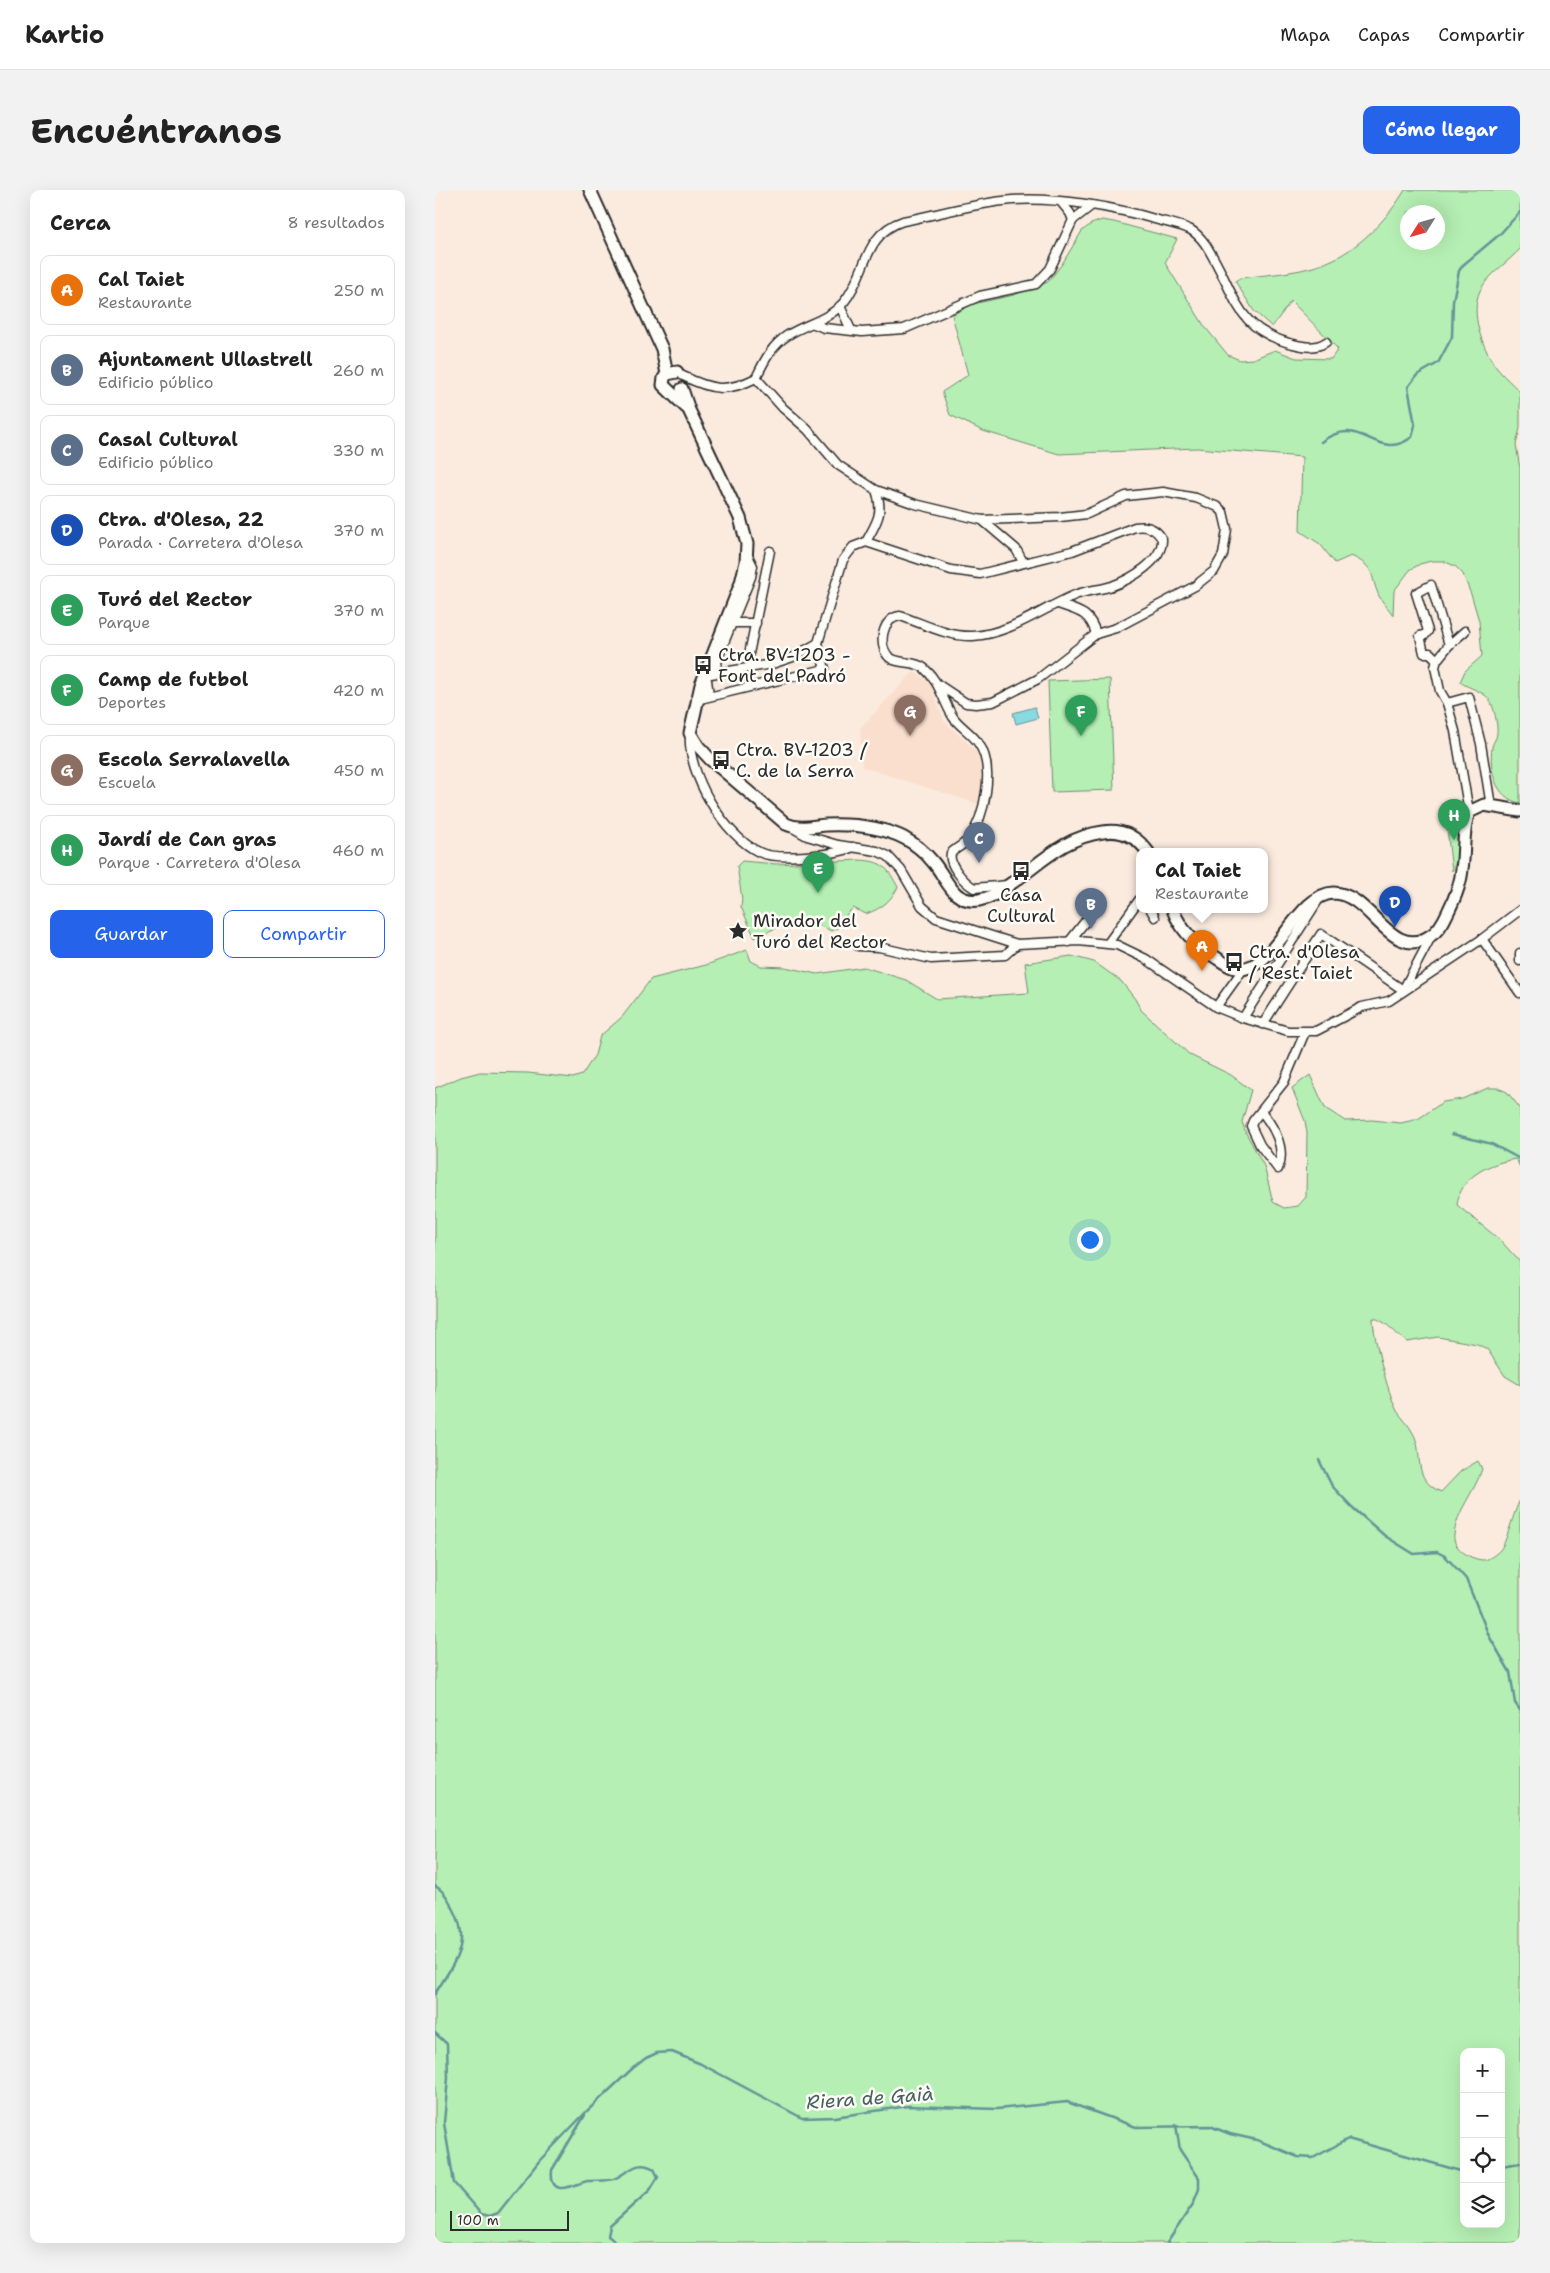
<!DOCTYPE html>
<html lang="es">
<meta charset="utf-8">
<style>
:root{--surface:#fff;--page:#f2f2f2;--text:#222;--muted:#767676;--line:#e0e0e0;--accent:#2563eb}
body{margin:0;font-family:"Shantell Sans",sans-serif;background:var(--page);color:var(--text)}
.controls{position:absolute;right:15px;bottom:15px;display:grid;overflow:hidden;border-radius:10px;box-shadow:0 5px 20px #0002}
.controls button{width:45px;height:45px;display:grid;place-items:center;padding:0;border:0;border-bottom:1px solid var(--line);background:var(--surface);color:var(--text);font:25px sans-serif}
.compass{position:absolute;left:965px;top:15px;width:45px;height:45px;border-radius:50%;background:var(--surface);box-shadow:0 5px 20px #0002;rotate:233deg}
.scale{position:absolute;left:15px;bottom:12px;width:119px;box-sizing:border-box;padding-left:5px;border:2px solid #2b2b2b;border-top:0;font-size:14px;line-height:18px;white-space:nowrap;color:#2b2b2b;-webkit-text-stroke:4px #fdfcf7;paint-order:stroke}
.you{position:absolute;left:654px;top:1049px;width:18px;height:18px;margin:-12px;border:4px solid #fff;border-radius:50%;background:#1a73e8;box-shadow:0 0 0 8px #1a73e833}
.badge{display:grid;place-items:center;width:32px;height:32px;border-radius:50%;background:var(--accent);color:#fff;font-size:16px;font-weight:700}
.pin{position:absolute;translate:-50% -41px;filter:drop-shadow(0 1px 2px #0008)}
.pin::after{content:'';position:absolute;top:26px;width:18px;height:15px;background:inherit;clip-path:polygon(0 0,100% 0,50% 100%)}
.popup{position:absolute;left:701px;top:658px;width:132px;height:65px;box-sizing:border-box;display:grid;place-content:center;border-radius:10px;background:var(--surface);filter:drop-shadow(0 1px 4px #0005);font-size:16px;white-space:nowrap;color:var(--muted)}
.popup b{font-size:19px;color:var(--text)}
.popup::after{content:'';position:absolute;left:50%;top:100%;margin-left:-10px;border:10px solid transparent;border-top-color:var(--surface)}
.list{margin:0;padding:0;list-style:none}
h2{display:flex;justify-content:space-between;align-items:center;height:65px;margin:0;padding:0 20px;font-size:21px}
h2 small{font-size:16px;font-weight:400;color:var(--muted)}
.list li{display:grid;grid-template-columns:32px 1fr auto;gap:15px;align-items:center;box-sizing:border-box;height:70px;margin:0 10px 10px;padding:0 10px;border:1px solid var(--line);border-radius:10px}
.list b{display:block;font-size:19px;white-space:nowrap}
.list p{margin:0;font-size:16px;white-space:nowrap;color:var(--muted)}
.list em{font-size:16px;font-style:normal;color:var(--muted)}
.actions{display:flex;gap:10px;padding:15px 20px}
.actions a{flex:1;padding:11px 0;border:1px solid var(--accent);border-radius:10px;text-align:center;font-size:18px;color:var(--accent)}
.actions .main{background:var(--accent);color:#fff}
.icon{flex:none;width:28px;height:28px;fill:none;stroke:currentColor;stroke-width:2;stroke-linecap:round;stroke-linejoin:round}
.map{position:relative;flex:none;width:1085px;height:2053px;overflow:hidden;border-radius:10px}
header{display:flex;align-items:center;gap:30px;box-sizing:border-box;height:70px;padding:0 25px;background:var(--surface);border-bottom:1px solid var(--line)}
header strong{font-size:24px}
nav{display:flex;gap:28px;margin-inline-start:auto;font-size:18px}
.intro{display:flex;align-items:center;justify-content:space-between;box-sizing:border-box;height:120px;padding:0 30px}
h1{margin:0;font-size:35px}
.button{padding:12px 22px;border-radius:10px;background:var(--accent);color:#fff;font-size:18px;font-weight:700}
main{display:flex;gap:30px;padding:0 30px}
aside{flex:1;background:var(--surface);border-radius:10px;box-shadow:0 5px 20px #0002}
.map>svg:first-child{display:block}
</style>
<header>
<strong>Kartio</strong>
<nav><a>Mapa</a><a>Capas</a><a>Compartir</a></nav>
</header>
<div class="intro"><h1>Encuéntranos</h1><a class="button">Cómo llegar</a></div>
<main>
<aside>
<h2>Cerca<small>8 resultados</small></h2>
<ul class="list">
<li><span class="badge" style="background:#e8710a">A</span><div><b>Cal Taiet</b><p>Restaurante</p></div><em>250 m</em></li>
<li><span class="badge" style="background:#5c6f8a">B</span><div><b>Ajuntament Ullastrell</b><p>Edificio público</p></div><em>260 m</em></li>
<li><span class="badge" style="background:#5c6f8a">C</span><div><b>Casal Cultural</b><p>Edificio público</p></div><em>330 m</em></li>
<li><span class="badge" style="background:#1a4fb4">D</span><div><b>Ctra. d'Olesa, 22</b><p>Parada · Carretera d'Olesa</p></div><em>370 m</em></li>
<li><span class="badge" style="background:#2e9e5b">E</span><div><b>Turó del Rector</b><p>Parque</p></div><em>370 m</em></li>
<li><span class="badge" style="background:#2e9e5b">F</span><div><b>Camp de futbol</b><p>Deportes</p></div><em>420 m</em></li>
<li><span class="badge" style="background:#8d6e63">G</span><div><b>Escola Serralavella</b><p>Escuela</p></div><em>450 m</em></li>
<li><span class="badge" style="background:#2e9e5b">H</span><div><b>Jardí de Can gras</b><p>Parque · Carretera d'Olesa</p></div><em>460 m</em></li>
</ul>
<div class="actions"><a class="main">Guardar</a><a>Compartir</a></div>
</aside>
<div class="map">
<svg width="1085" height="2053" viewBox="0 0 1085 2053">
<rect width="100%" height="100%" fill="#fbebdf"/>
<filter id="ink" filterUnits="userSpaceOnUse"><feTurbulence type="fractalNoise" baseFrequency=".02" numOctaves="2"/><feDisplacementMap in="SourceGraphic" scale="10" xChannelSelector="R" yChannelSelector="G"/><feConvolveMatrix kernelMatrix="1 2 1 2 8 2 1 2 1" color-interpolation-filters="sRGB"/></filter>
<g filter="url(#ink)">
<polygon fill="#fadfce" points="478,482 495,491 509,531 541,561 546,577 546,603 543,614 427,577 425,538"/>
<g fill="#b5efb3" stroke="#708d6f" fill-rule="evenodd">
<path d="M970,0H1085V59C1073,72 1056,83 1047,97C1034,118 1045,151 1057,171C1063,182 1076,192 1085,202V238L1081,255L1085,278V613C1060,608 1054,580 1057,557C1058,552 1062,548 1062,543C1063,535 1059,516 1054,509C1048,501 1033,498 1025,492L1030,481L1047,466L1044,431L1037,407L1028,384L1020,376L1008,371H996L985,374L975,380L959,401L958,425C954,419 947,412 944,406C934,384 942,378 916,366L900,373L885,354L865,341L867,267L762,258L624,264L548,241L515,225L507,202L533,185L517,125L538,114L579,105L613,92L627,74L647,41L656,34L667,30L679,32L742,49L730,73L770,137L793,165L805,170L818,169L840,160L861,168L896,169L903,159L856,111L837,137L819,121L800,91L805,88C835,84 872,83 899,69C927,55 954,27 970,0ZM972,22H1002V52H972Z"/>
<polygon points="675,489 679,600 617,602 613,491"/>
<polygon points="1007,614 1017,616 1018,621 1028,621 1023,667 1017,681 1011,630 1005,620"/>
<path d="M424,670C448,671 452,677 463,697C455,712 447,718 431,724L418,718L410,726L404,737L396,741C369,726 346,734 320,748L306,717L307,709L302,676L307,671L341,674Z"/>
<path d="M312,760L316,771L326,776L350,777L382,784L429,777L471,790L502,809L594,803L590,773L636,766L659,772L686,791L700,809L706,820L755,865L796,885L816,900L807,932L811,943L829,976L838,1012L849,1018L863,1016L871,1007L872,943L870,931L857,898L875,885L890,918L910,931L937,930L966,933L983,929L1008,912L1027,909L1053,898H1063L1072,902L1085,918V977L1081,969C1055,973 1025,986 1022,1015L1065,1050L1085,1072V1195L1070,1186L1052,1159L1042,1154L1003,1147L972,1152C960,1144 951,1130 938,1128C938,1147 953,1203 962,1221C967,1228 974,1235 978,1243C990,1264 975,1288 1006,1302L1026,1281L1043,1271L1047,1279C1040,1302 1021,1321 1019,1345C1017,1359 1037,1370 1049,1370C1055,1369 1061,1364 1065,1360C1072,1352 1078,1323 1085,1310V2053H0V898L26,887L45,882L93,883L138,888L147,885L160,865L165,846L187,827L216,789L271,775ZM1029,1862H1066V2034H1029Z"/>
</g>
<polygon fill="#89dae0" stroke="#639498" points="600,517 603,528 581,534 578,523"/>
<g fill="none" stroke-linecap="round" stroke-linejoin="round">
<g stroke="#639498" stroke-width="2.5">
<path d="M886,252C927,221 941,274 977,247L980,235L973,197L982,185L1003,173L1017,147L1018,111L1024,81L1028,75L1065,44L1085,22"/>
<polyline points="1017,944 1057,954 1085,969"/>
<polyline points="884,1270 897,1296 917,1317 950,1346 979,1364 1002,1362 1010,1366 1024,1381 1031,1389 1054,1446 1075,1482 1080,1513 1085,1520"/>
<path d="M0,1696C8,1700 13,1708 17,1716C38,1753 19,1772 0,1804"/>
<polyline points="0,1843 12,1854 13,1888 9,1933 19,1993 46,2024 55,2026 63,2023 105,1970 152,1921 198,1878 211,1868 222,1863 237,1862 266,1874 367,1928 400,1927 473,1916 562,1919 632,1912 701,1937 775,1936 795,1944 822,1950 863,1967 878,1968 913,1949 1029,1982"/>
<path d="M150,1925L117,1980C114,2011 140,1993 153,1991C161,1990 174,1992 181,1988C195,1981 203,1969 219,1979L223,1987L215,2000L175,2036L173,2046L182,2053"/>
<polyline points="1066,1976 1085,1973"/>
<polyline points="732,2053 758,2014 764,1999 764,1988 745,1960 741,1935"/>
</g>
<g stroke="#2b2b2b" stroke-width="11">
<g id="street">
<polyline points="626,12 635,23 638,30"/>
<polyline points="405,116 416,140"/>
<polyline points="379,134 389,138 427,142 469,139 545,106 601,94 615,79 638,30 656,16"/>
<path d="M248,186C277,200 291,203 321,188C329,171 337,155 353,145C372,133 394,130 409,112C432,84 428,44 468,31C504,24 541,13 577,10C623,7 679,17 723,30C734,33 746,35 756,40C767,47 773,58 779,69C802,110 803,138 854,153C867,156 879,160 891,152"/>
<polyline points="321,188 348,218 372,239 403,275 441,300 480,314 547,330 625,327 652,324 691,306 728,302 761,308 783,317 788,322 792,339 788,365 779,381 760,396 681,438 661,444 603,489 558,512 541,514 531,513 504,495"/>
<polyline points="547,330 581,359 588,372"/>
<path d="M431,352L516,380L545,384L637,361L700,337C712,335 721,338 727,349C728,371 696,389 677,396C665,400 652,400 640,405C608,418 575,444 538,446C512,447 490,434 465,426C447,428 443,454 453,466C461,475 479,470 489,478C505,492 507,509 518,527C525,537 537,543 544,554C560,578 550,626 534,649C530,654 521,658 516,663C513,675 529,692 539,698L573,695"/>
<path d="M623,414C643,421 655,422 661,444"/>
<polyline points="293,433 321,433"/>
<path d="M383,453L408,370L418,357L431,352C442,331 449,324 441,300"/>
<polyline points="1014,455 1030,441"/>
<polyline points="1002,470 995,463 989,463 985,446 990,445 993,441 981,403 996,395 1014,455 1002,470 1000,477 1005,501 1012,513 1020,541 1034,622"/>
<polyline points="315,478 314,464 335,361"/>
<polyline points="279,483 286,460 316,387 318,376 312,364"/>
<polyline points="276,484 337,474 358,467 383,453"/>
<polygon points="271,490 272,490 274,505 266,506"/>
<polyline points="261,510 390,479 383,453"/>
<polyline points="1012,513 1034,507 1046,554 1056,616"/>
<path d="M255,545C252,583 289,646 324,662C341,671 401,665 418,657"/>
<polyline points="358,638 372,646 403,655 442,661 453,666 466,680 487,716 501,728 582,754 644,751 682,755 711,769 781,817 808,828 853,841 881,841 927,817 954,811 1047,749 1085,720"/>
<polyline points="716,720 720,727"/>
<polyline points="1047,749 1085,803"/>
<polyline points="634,752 660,719"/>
<polyline points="673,753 704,710"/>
<polyline points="423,756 444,757 496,769 570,765 582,754"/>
<polyline points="1085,763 1085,771"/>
<polyline points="968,800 997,745"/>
<polyline points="781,817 809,778"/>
<polyline points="808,828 882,712"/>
<polyline points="828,834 886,744 968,800"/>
<path d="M826,921C839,937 852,958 843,979L825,955L816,936L818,931L849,892L870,842"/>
</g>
</g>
<g stroke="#2b2b2b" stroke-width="15">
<g id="secondary">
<polyline points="155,0 227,159 232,184"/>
<polyline points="242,182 232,184 229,188 228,195 251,217"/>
<path d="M247,199L254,220L305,328L312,354L311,372L306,393L266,495L255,543L263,556L275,569L351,634C364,640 378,636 391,635C418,634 445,636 469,648C480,654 490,662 498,672C512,688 517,714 544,710C555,708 565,702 574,695C605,674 629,647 668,642C687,639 702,647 713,662"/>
<path d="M738,720C746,740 759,753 777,765C784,769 792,776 800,778C838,787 861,703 899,703C936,704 956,772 995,746C1004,741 1009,731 1013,722C1020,708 1026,694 1027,679C1030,661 1027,640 1034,622L1049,615L1085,621"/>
</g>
</g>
<use href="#street" stroke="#fdfcf7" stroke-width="8"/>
<use href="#secondary" stroke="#fdfcf7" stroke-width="11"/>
</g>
</g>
<defs>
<g id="bus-bare" transform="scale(1.5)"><path d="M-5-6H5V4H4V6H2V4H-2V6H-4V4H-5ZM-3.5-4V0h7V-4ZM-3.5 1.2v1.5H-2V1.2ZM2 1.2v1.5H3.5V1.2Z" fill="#2b2b2b" stroke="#fdfcf7" stroke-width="2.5" paint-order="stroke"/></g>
<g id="sight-bare" transform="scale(1.5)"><path d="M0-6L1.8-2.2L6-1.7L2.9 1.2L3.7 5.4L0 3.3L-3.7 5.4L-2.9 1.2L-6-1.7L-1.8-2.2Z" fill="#2b2b2b" stroke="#fdfcf7" stroke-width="2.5" paint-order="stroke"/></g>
</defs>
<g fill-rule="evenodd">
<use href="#bus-bare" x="268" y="475"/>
<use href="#bus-bare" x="286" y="570"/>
<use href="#bus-bare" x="586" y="681"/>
<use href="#sight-bare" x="303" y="741"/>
<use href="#bus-bare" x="799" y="772"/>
</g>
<g text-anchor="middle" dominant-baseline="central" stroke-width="5" stroke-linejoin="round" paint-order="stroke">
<g font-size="18" fill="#2b2b2b" stroke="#fdfcf7" text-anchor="start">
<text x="283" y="465">Ctra. BV-1203 -<tspan x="283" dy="21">Font del Padró</tspan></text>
<text x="301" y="560">Ctra. BV-1203 /<tspan x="301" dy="21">C. de la Serra</tspan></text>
<text x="586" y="705" text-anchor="middle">Casa<tspan x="586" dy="21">Cultural</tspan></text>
<text x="318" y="731">Mirador del<tspan x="318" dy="21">Turó del Rector</tspan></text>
<text x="814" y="762">Ctra. d'Olesa<tspan x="814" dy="21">/ Rest. Taiet</tspan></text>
</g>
<g font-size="19" font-style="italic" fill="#476061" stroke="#fdfcf7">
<text transform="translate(435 1908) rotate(-4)">Riera de Gaià</text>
</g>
</g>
</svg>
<div class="controls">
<button>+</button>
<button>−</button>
<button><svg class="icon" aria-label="locate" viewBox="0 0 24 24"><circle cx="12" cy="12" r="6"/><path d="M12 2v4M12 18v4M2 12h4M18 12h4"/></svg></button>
<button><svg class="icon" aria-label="layers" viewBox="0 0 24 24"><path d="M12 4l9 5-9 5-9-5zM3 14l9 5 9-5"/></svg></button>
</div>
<svg class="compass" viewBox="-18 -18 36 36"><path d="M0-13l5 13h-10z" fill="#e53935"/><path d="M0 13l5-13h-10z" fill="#767676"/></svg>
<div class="scale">100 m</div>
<div class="you"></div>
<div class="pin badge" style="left:767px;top:781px;background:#e8710a">A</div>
<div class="popup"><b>Cal Taiet</b>Restaurante</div>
<div class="pin badge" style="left:656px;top:739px;background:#5c6f8a">B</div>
<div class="pin badge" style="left:544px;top:673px;background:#5c6f8a">C</div>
<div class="pin badge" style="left:960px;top:737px;background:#1a4fb4">D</div>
<div class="pin badge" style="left:383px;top:703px;background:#2e9e5b">E</div>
<div class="pin badge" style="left:646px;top:546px;background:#2e9e5b">F</div>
<div class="pin badge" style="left:475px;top:546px;background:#8d6e63">G</div>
<div class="pin badge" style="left:1019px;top:650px;background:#2e9e5b">H</div>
</div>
</main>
